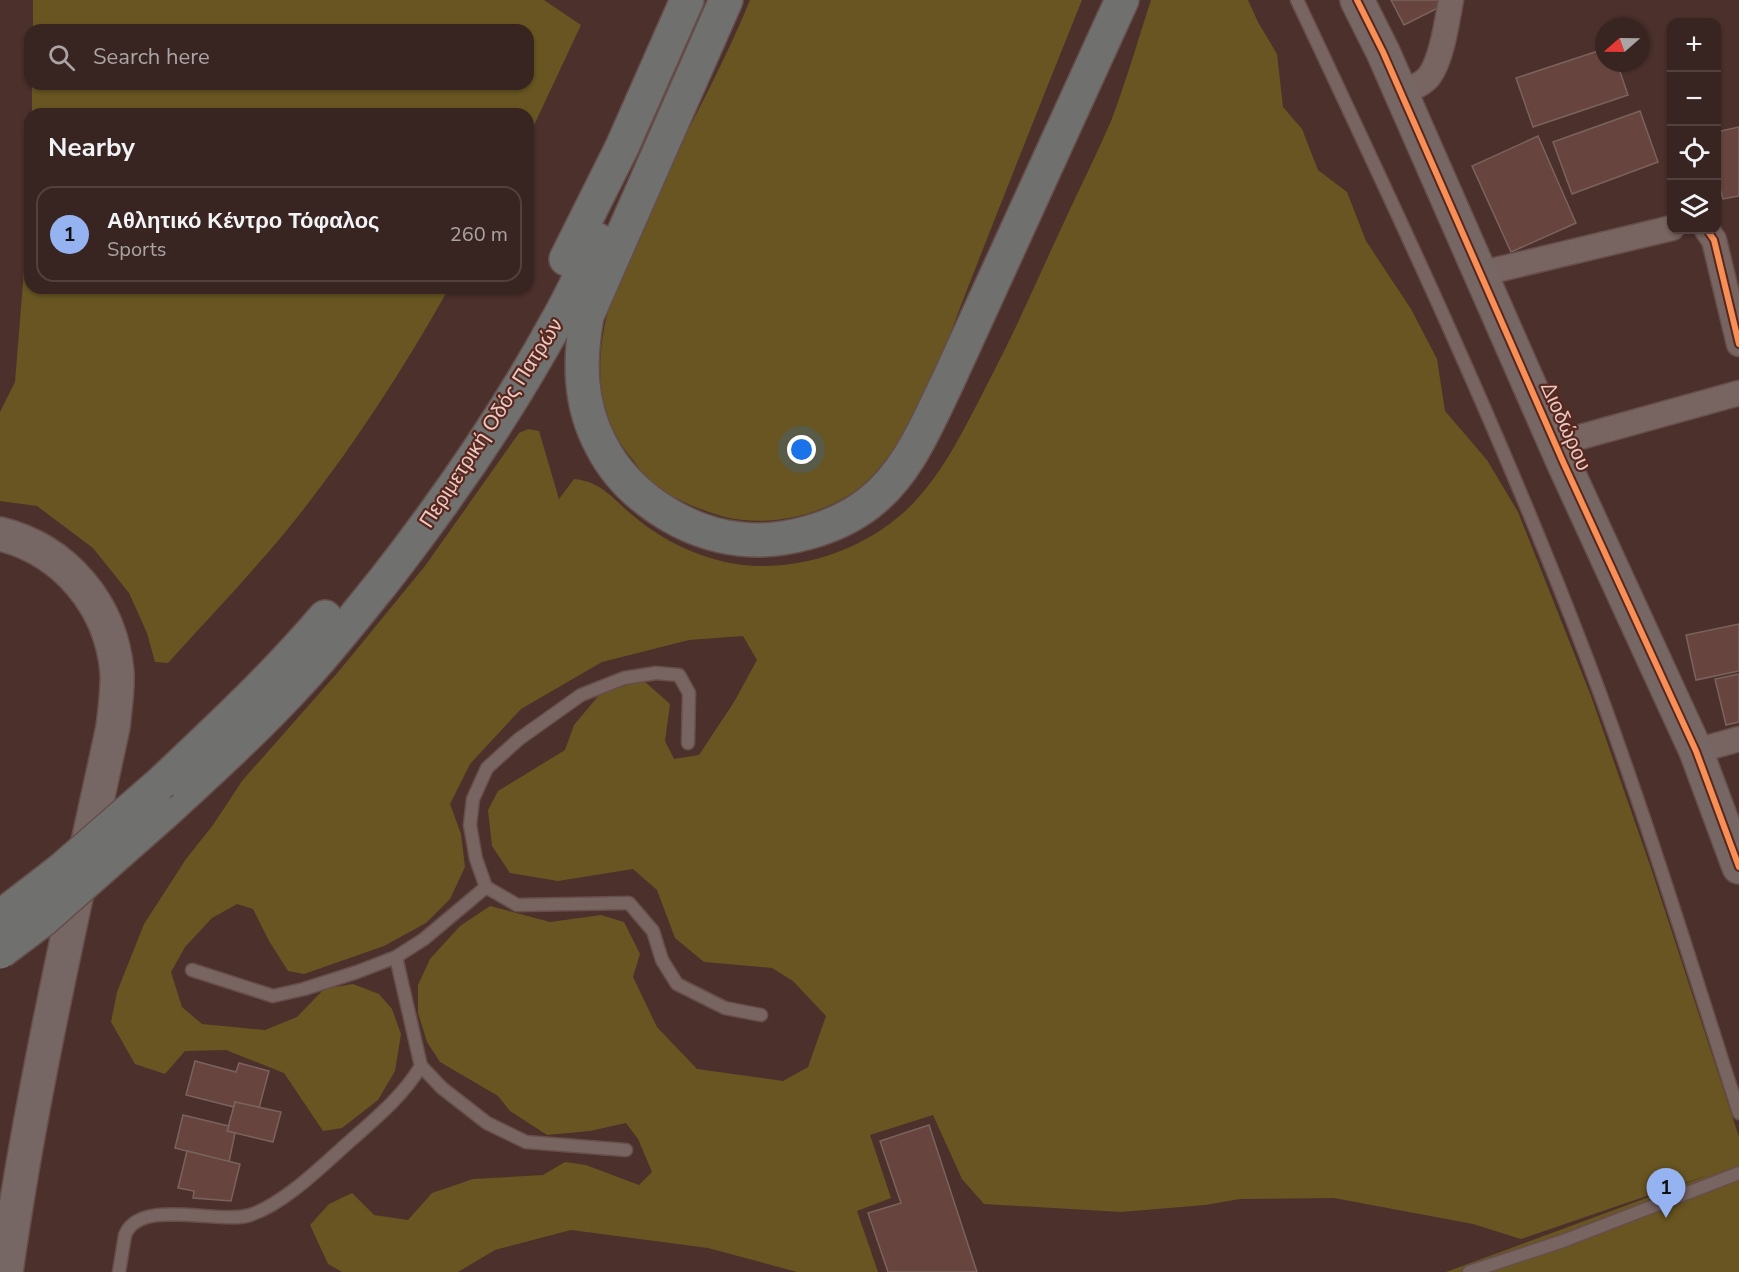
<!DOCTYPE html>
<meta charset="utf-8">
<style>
:root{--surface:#382420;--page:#3f2c29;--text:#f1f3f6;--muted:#aba4a5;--line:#52413e;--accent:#95b2f1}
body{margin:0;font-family:"Nunito Sans",sans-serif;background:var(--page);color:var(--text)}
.controls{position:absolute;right:18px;top:18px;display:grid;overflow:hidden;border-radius:12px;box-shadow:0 2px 4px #0004}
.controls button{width:54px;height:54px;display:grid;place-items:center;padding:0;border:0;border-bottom:2px solid var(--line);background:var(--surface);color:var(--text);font:30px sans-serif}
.compass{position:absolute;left:1595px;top:18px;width:54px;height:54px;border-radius:50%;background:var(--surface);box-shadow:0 2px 4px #0004;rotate:250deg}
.you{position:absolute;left:802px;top:450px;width:21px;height:21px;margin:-15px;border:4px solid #fff;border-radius:50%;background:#1a73e8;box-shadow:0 0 0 9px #1a73e833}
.badge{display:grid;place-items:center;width:39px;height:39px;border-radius:50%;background:var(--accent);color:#111;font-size:20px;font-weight:700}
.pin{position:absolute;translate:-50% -50px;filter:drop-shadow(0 2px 3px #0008)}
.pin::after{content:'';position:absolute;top:32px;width:21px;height:18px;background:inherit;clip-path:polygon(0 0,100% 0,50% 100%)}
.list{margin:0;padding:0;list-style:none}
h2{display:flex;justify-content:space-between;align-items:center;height:78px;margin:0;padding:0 24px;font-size:26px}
h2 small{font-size:20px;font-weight:400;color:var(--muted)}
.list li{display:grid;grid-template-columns:39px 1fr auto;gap:18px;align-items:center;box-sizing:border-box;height:96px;margin:0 12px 12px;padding:0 12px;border:2px solid var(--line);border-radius:18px}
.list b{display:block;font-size:22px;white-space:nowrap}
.list p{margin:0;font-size:20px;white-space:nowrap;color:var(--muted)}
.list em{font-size:20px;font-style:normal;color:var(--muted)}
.icon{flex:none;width:33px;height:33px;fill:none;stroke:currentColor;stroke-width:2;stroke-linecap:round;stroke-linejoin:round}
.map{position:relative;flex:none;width:1739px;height:1272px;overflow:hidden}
.search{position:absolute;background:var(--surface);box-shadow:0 2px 4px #0004;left:24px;top:24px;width:510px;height:66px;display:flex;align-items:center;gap:15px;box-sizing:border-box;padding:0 21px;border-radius:18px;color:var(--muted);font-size:22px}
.panel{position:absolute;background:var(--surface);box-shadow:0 2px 4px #0004;left:24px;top:108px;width:510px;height:186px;border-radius:18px}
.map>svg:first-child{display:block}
</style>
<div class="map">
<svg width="1739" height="1272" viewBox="0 0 1739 1272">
<rect width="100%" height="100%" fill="#4b302b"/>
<g fill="#685521">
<polygon points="33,0 544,0 581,25 528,138 528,114 32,114 32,84 528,84 528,30 33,30"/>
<path d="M750,0H1082C1045,92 1008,185 972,277C947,340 920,424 874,474C840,512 774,529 725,517C700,510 669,498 649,480C643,474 638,467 633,460C557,370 631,245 674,158C700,106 728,54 750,0Z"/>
<path d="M1151,0H1248L1258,22L1277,54L1283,107L1302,129L1318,170L1347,192L1366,241L1411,309L1437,359L1445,411L1487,460L1518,512L1591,696L1651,868L1739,1137V1272H1446L1711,1174L1521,1239L1473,1224L1334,1198L1240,1199L1205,1205L1121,1212L984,1204L962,1179L933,1115L870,1135L891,1198L857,1211L878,1272H797L708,1248L571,1230L495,1250L458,1272H342L328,1264L310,1225L329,1204L352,1193L374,1215L408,1220L432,1193L473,1179L543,1175L565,1162L586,1165L639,1185L652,1172L638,1139L626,1123L590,1131L547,1135L510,1111L498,1096L440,1062L427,1042L418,1013V985L430,959L460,926L490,906L550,922L601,915L624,922L640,954L633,977L657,1027L697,1069L783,1081L808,1067L826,1016L793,981L772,968L704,962L675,938L657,890L633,869L558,881L510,873L492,846L488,810L498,791L565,750L574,725L600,694L643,680L670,704L665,741L674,759L699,755L734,702L757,660L743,636L689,640L602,662L521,709L470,764L450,804L461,834L465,867L450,899L426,923L384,946L304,974L288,971L269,941L253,909L237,904L212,918L185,947L171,972L182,1007L202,1024L265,1030L297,1017L324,989L353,984L379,994L392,1009L401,1034L395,1071L378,1100L342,1128L323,1131L284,1073L226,1050L185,1051L165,1074L135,1064L111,1022L117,992L144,924L186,859L213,825L242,781L339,671L425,566L519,433L528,429L539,431L559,499L574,479C604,482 614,501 636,518C668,545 715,565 757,566C808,567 858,550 897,518C940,484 968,421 993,373C1019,323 1041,271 1065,220C1080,187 1097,154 1111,121C1126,82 1138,40 1151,0Z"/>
<path d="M30,196V288H449C402,372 348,455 287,530C249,576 208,619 168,663L155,662L147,633L129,593L93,548L37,506L0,501V412L15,382Z"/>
</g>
<g fill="#67453e" stroke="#7a635e" stroke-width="1.5">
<polygon points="1391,0 1439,0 1436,9 1404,25"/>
<polygon points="1604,49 1604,63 1617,63 1628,95 1533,127 1516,78"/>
<polygon points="1640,111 1658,162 1572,194 1553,142"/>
<polygon points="1739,127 1739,196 1723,199 1716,172 1716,132"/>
<polygon points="1538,136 1576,223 1511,252 1472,166"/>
<polygon points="1739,624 1739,671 1696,680 1686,635"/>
<polygon points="1739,674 1739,722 1726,725 1715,679"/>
<polygon points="195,1061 236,1072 239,1063 269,1071 259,1108 235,1102 234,1107 186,1095"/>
<polygon points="235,1102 281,1112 273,1142 227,1131"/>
<polygon points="183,1115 229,1126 227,1131 235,1133 229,1162 175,1148"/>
<polygon points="929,1125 977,1272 888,1272 868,1213 901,1203 880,1141"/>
<polygon points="187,1151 240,1164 231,1201 193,1198 194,1191 178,1188"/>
</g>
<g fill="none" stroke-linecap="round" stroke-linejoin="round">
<g stroke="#664e4a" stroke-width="15">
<g id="lane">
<path d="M1297,0C1399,216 1501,433 1586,656C1643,806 1690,960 1739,1113"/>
<polyline points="486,887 476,859 470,825 473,799 487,768 519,739 581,695 624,678 656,673 679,675 689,693 688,743"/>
<polyline points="192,970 273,996 304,989 357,972 396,957"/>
<polyline points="421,1066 442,1088 487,1123 526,1142 626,1150"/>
<path d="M119,1272L125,1235C140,1197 218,1225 250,1215C284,1204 322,1166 349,1142C375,1119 403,1096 421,1066L396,957L424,939L486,887L517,905L629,903L653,931L662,960L677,984L725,1008L761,1015"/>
<polyline points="1469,1272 1563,1241 1739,1173"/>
</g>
</g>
<g stroke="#664e4a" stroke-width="27">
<g id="street">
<path d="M1401,93C1411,89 1424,84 1430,75C1442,58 1447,21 1451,0"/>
<polyline points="1707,230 1714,240 1739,344"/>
<polyline points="1479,274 1672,228"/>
<polyline points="1555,444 1739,393"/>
<polyline points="1696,751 1739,739"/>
</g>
</g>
<g stroke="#664e4a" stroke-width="36">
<g id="secondary">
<polyline points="1357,0 1383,52 1564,464 1696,751 1739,867"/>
<path d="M0,534C65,550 111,605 117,672C118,690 115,708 113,727C74,908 32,1088 6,1272"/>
</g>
</g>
<g stroke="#664e4a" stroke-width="36">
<g id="highway">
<path d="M726,0L587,316C579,360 579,404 601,445C626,495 684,533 740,539C782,544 836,529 869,503C908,473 927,424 948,381L1122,0"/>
<polyline points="566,259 622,147 687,0"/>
<path d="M162,782C218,729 275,676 325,617"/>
<path d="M164,813C211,770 258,727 301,680C330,649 356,615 383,582C447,500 507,413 557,321C572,295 584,267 598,240"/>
</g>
</g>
<use href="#lane" stroke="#786460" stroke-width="12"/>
<use href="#street" stroke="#786460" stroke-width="24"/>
<use href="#secondary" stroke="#766764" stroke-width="33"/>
<use href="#highway" stroke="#70706f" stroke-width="33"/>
<g stroke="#664e4a" stroke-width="36" stroke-linecap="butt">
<g id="highway-bridge">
<polyline points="0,917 61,870 162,782"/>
<polyline points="0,952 44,919 164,813"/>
</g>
</g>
<use href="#highway-bridge" stroke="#70706f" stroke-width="33"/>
<g stroke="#58271e" stroke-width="10">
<g id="cycleway">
<polyline points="1357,0 1383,52 1564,464 1696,751 1739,867"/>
<polyline points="1707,230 1714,240 1739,344"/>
</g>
</g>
<use href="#cycleway" stroke="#f78f57" stroke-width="6"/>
</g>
<g text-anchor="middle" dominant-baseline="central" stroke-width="4.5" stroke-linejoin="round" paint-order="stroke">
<g font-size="21" fill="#eacac3" stroke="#58271e">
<text transform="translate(491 423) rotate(-57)">Περιμετρική Οδός Πατρών</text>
<text transform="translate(1566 426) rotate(66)">Διοδώρου</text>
</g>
</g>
</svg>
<div class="controls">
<button>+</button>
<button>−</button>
<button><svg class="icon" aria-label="locate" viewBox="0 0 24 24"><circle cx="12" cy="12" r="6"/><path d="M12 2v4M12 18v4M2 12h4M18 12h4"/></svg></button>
<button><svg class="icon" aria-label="layers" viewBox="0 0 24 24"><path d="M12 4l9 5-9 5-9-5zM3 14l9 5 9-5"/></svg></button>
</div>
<svg class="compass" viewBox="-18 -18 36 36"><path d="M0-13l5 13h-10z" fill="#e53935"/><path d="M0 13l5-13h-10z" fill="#aba4a5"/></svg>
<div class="you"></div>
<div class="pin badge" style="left:1666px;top:1218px">1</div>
<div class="search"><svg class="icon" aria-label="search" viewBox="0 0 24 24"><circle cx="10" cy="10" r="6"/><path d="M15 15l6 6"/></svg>Search here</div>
<section class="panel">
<h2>Nearby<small></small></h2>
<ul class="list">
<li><span class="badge">1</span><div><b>Αθλητικό Κέντρο Τόφαλος</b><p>Sports</p></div><em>260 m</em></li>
</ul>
</section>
</div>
